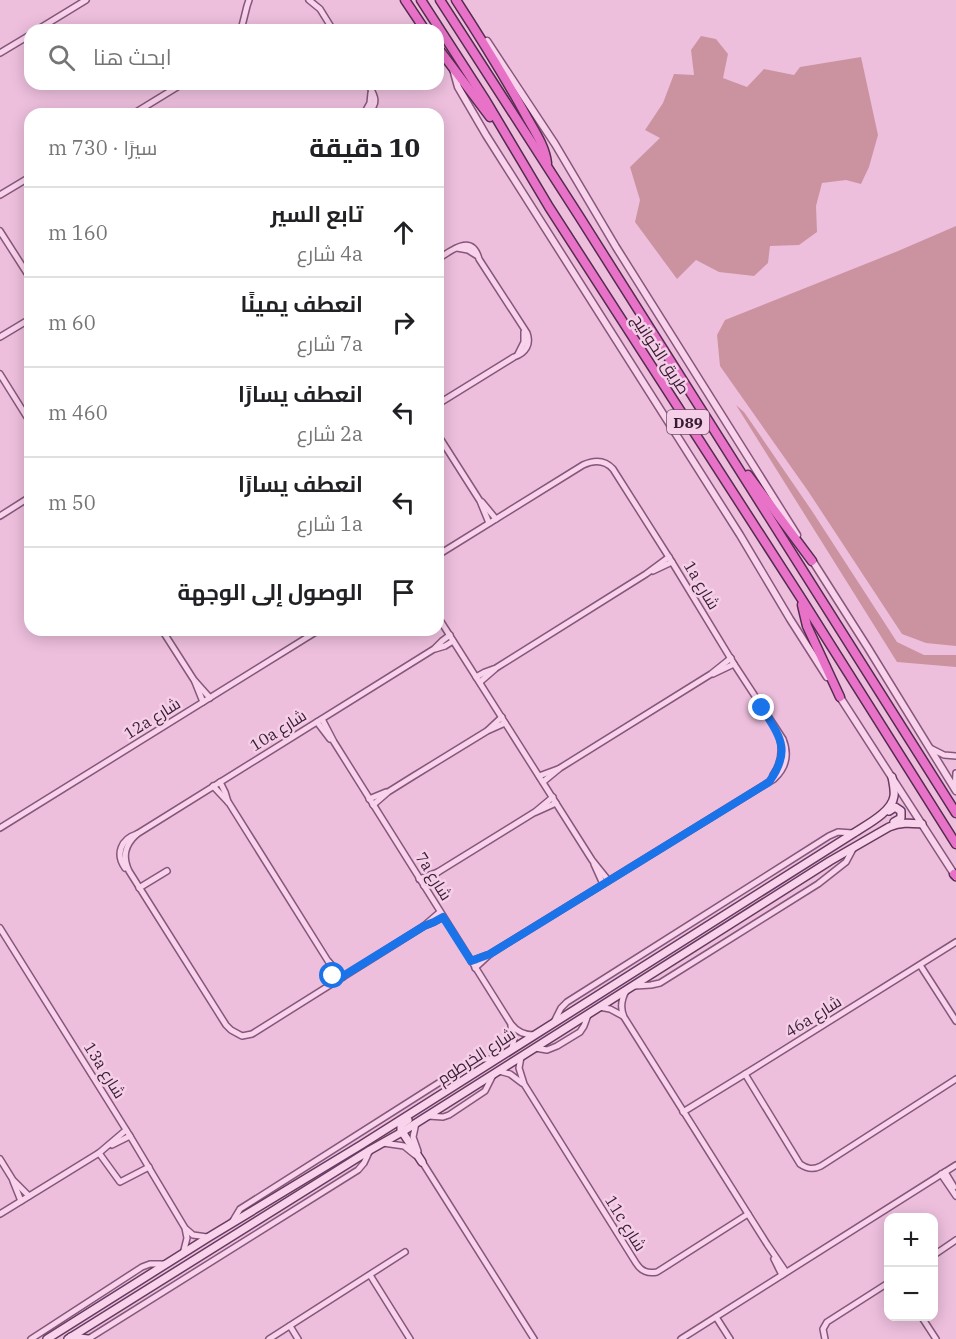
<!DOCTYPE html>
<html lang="ar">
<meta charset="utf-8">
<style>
:root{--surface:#fff;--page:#f6f6f6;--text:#202124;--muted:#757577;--line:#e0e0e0}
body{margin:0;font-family:"IBM Plex Serif",Cairo,serif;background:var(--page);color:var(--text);direction:rtl}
.controls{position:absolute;right:18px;bottom:18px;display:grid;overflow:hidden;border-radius:12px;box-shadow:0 3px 15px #0003}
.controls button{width:54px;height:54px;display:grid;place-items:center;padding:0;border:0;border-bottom:2px solid var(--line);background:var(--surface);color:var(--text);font:30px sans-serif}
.stop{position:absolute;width:18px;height:18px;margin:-14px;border:4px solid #1a73e8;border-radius:50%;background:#fff}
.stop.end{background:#1a73e8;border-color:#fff;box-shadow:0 2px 6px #0008}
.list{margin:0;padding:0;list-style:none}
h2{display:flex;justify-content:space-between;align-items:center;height:78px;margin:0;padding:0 24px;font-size:26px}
h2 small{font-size:20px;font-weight:400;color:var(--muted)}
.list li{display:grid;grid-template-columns:39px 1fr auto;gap:18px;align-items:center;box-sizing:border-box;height:90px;padding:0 24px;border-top:2px solid var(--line)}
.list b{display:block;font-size:22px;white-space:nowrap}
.list p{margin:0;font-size:20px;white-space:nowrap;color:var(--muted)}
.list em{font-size:20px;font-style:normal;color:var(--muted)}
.icon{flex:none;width:33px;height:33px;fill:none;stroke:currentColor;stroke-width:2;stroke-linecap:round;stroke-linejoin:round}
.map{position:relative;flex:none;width:956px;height:1339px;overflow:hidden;direction:ltr}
.search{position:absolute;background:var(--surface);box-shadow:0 3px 15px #0003;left:24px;top:24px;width:420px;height:66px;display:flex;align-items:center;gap:15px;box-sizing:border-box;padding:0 21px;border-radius:18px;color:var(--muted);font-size:22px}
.panel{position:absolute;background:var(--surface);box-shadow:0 3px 15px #0003;left:24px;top:108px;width:420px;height:528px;border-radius:18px;direction:rtl}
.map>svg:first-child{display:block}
</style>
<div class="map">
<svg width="956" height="1339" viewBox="0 0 956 1339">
<rect width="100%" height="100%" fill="#edbfdd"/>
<g fill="#cb93a0">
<polygon points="701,36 716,39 728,54 723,78 747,87 764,69 794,75 800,67 861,57 878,135 869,167 861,184 846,180 822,183 816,206 817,232 799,245 770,246 768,263 754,276 719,272 696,260 677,279 635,222 640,200 630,167 660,138 645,130 663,103 674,74 694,75 691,50"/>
<polygon points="956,226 956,646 926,643 902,634 808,491 720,366 717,335 725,320 898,251"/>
<polygon points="736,405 744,412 812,511 897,642 924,655 956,655 956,667 897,662"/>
</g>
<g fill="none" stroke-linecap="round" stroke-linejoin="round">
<g stroke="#86577d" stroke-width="8">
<g id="minor">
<polyline points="309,0 320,9 333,30"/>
<polyline points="37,30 86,0"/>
<polyline points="241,30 247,6 249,0"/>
<polyline points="0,53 30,35"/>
<polyline points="365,112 370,103 371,93"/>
<polyline points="133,114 182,84"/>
<path d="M366,114C380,104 375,96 368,84"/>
<polyline points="0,195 30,177"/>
<polyline points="0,231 30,278"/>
<polyline points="457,248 468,250 476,255"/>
<path d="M438,259C452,250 472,233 479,259L527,333C531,344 526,353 514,357L438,404"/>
<polyline points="0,337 30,319"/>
<polyline points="518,354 524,342 524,332"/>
<polyline points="0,374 30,422"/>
<polyline points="438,435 480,501 489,523"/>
<polyline points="482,502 496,519"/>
<polyline points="0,516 30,497"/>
<path d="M438,555L583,465C594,460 605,460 613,469L672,562L734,664L783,739C789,754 786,768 774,779L490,954L471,961"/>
<polyline points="653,571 672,562"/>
<polyline points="438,617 592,860 608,880"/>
<polyline points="162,630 194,680 210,698"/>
<polyline points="435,649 445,646 453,641"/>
<polyline points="713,674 734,664"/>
<polyline points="476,677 485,672 496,668 646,574 669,557"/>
<polyline points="195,682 203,702"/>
<polyline points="480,682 495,669"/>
<path d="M322,719L334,742L511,1024C517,1032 524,1035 534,1035"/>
<polyline points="317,722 330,739"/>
<polyline points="488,730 502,717"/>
<polyline points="930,748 944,755 956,756"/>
<path d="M773,775C781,764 783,753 780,739"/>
<polyline points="539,776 558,769"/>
<polyline points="220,782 225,792 228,802"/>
<polyline points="543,782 560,768 711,674 731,658"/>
<polyline points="213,786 229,803 328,961 343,977"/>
<polyline points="955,789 956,773"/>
<polyline points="369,799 386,792"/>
<polyline points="373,805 388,792 412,777 487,731 505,723"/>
<polyline points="536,812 556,803"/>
<polyline points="0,828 319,630"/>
<path d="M137,834C125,845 122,856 129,871L226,1025L231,1030L242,1036L252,1034L424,926L434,922L443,917"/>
<polyline points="594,864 603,884"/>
<path d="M125,868C115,854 121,839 137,834L434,649L442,641L450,635"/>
<polyline points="419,879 438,872"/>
<polyline points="424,886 438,872 535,812 553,797"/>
<polyline points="139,888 167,871"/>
<polyline points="425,925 440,912"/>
<polyline points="0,928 130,1136 185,1228 187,1238 183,1254"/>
<polyline points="329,962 335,981"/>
<polyline points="920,965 956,1021"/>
<polyline points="475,968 489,955"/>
<polyline points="635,986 651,985 660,983 818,884 846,862 854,847"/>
<path d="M626,991C621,1000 620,1008 624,1017L767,1244L786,1272"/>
<polyline points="599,1007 610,1009 623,1016"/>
<polyline points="554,1022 561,1008 567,1002 829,836 838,832 853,833"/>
<polyline points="511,1026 514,1039 512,1048"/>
<polyline points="535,1048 547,1050 557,1046 580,1032 584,1026 588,1015"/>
<path d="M521,1057L519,1068L524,1084L636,1263C641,1271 647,1274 657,1272L748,1214"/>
<polyline points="499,1071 510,1074 522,1083"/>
<path d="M745,1074L800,1164C807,1169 813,1170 821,1166L956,1079"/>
<polyline points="683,1112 745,1074 956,942"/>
<polyline points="428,1116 443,1117 449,1115 485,1091 493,1075"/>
<polyline points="416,1123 413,1137 418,1151"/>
<polyline points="383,1143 404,1146 415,1155"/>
<polyline points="112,1145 130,1136"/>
<polyline points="99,1153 120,1182 149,1167"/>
<polyline points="0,1159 13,1180 29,1196"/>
<polyline points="421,1160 534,1339"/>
<polyline points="945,1172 954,1187"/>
<polyline points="941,1174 956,1196"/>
<polyline points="13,1181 21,1201"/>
<polyline points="0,1214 99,1153 126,1130"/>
<polyline points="231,1224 240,1209 470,1063 480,1059 496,1059"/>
<polyline points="186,1229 193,1235 207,1237"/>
<polyline points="934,1255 956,1240"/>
<polyline points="774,1259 782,1275"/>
<polyline points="370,1275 410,1339"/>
<polyline points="921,1316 936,1339"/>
<polyline points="716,1317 730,1339"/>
<polyline points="290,1326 298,1339"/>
<polyline points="31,1339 142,1267 150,1264 164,1264"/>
<polyline points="88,1339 358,1170 364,1163 370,1150"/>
<polyline points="269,1339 405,1252"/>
<polyline points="681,1339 956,1165"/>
<polyline points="825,1339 823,1329 827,1322 888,1283"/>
</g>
</g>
<g stroke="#86577d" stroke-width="9">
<g id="tertiary">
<polyline points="487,41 555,144 616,247 797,535"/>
<polyline points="453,69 458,87 486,135 740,535 790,619 827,677"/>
<polyline points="812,560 868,648 956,791"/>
<polyline points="838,694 956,877"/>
</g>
</g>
<g stroke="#673b60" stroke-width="10">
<g id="secondary">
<polyline points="889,811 895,807 901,811 901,818 894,822"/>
<polyline points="408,1120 401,1125 401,1130 422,1162"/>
<polyline points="71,1337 88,1339"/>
<path d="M47,1339L209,1237L361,1145L854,833C866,825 892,812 894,796C895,790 893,783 892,777"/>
<path d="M68,1339L370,1150L402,1132L830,861L889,827C901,822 910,823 922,824"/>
</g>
</g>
<g stroke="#532c4e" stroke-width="11">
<g id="trunk">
<polyline points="405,0 425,30"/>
<polyline points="421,0 486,101 549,207 801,598 956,844"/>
<polyline points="440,0 579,216 956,813"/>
<path d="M456,0C480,37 503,74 524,112C533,129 545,145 547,163"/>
<polyline points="438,48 490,117"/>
<polyline points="748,475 812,561"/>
<polyline points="802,605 807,626 840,697"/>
<polyline points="954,874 956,876"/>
</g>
</g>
<use href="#minor" stroke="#f9d2eb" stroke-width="5"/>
<use href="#tertiary" stroke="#f9d2eb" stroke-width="6"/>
<use href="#secondary" stroke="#f9d2eb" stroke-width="7"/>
<use href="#trunk" stroke="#e872c8" stroke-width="8"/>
</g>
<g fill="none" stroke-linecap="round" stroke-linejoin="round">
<path stroke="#1a73e8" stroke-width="8" d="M333,976L335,981L424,926L434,922L443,917L471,961L490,954L769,782C792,750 780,737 762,708"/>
</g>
<g text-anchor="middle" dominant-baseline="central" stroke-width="5" stroke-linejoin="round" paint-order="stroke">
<rect fill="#f5cee7" stroke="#6f5168" stroke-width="1.5" x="667" y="410" width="42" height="24" rx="4.5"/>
<g font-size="15" font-weight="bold" fill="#351c32">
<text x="688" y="422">D89</text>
</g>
<g font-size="16" fill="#351c32" stroke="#f5cee7">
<text transform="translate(661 354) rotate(57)">طريق الخوانيج</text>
<text transform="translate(702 585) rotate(59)">1a شارع</text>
<text transform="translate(152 718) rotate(-32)">12a شارع</text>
<text transform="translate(278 730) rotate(-32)">10a شارع</text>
<text transform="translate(434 876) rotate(58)">7a شارع</text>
<text transform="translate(813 1016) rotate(-32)">46a شارع</text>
<text transform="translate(476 1056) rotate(-33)">شارع الخرطوم</text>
<text transform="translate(105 1070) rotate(58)">13a شارع</text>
<text transform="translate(626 1223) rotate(58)">11c شارع</text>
</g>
</g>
</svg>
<div class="controls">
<button>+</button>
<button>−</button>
</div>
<div class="stop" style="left:333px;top:976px"></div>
<div class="stop end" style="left:762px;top:708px"></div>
<div class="search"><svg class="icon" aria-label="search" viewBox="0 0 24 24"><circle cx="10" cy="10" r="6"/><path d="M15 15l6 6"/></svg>ابحث هنا</div>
<section class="panel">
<h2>10 دقيقة<small>سيرًا · 730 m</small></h2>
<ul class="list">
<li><svg class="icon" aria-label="ahead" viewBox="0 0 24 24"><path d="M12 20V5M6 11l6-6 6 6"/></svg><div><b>تابع السير</b><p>4a شارع</p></div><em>160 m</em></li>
<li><svg class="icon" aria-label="right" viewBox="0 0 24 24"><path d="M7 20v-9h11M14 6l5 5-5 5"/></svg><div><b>انعطف يمينًا</b><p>7a شارع</p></div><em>60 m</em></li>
<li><svg class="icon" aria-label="left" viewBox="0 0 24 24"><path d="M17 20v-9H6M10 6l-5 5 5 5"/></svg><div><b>انعطف يسارًا</b><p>2a شارع</p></div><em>460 m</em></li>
<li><svg class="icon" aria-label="left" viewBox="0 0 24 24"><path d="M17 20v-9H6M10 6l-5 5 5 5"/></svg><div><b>انعطف يسارًا</b><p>1a شارع</p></div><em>50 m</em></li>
<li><svg class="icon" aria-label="arrive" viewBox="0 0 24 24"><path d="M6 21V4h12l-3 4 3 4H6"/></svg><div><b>الوصول إلى الوجهة</b></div></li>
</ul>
</section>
</div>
